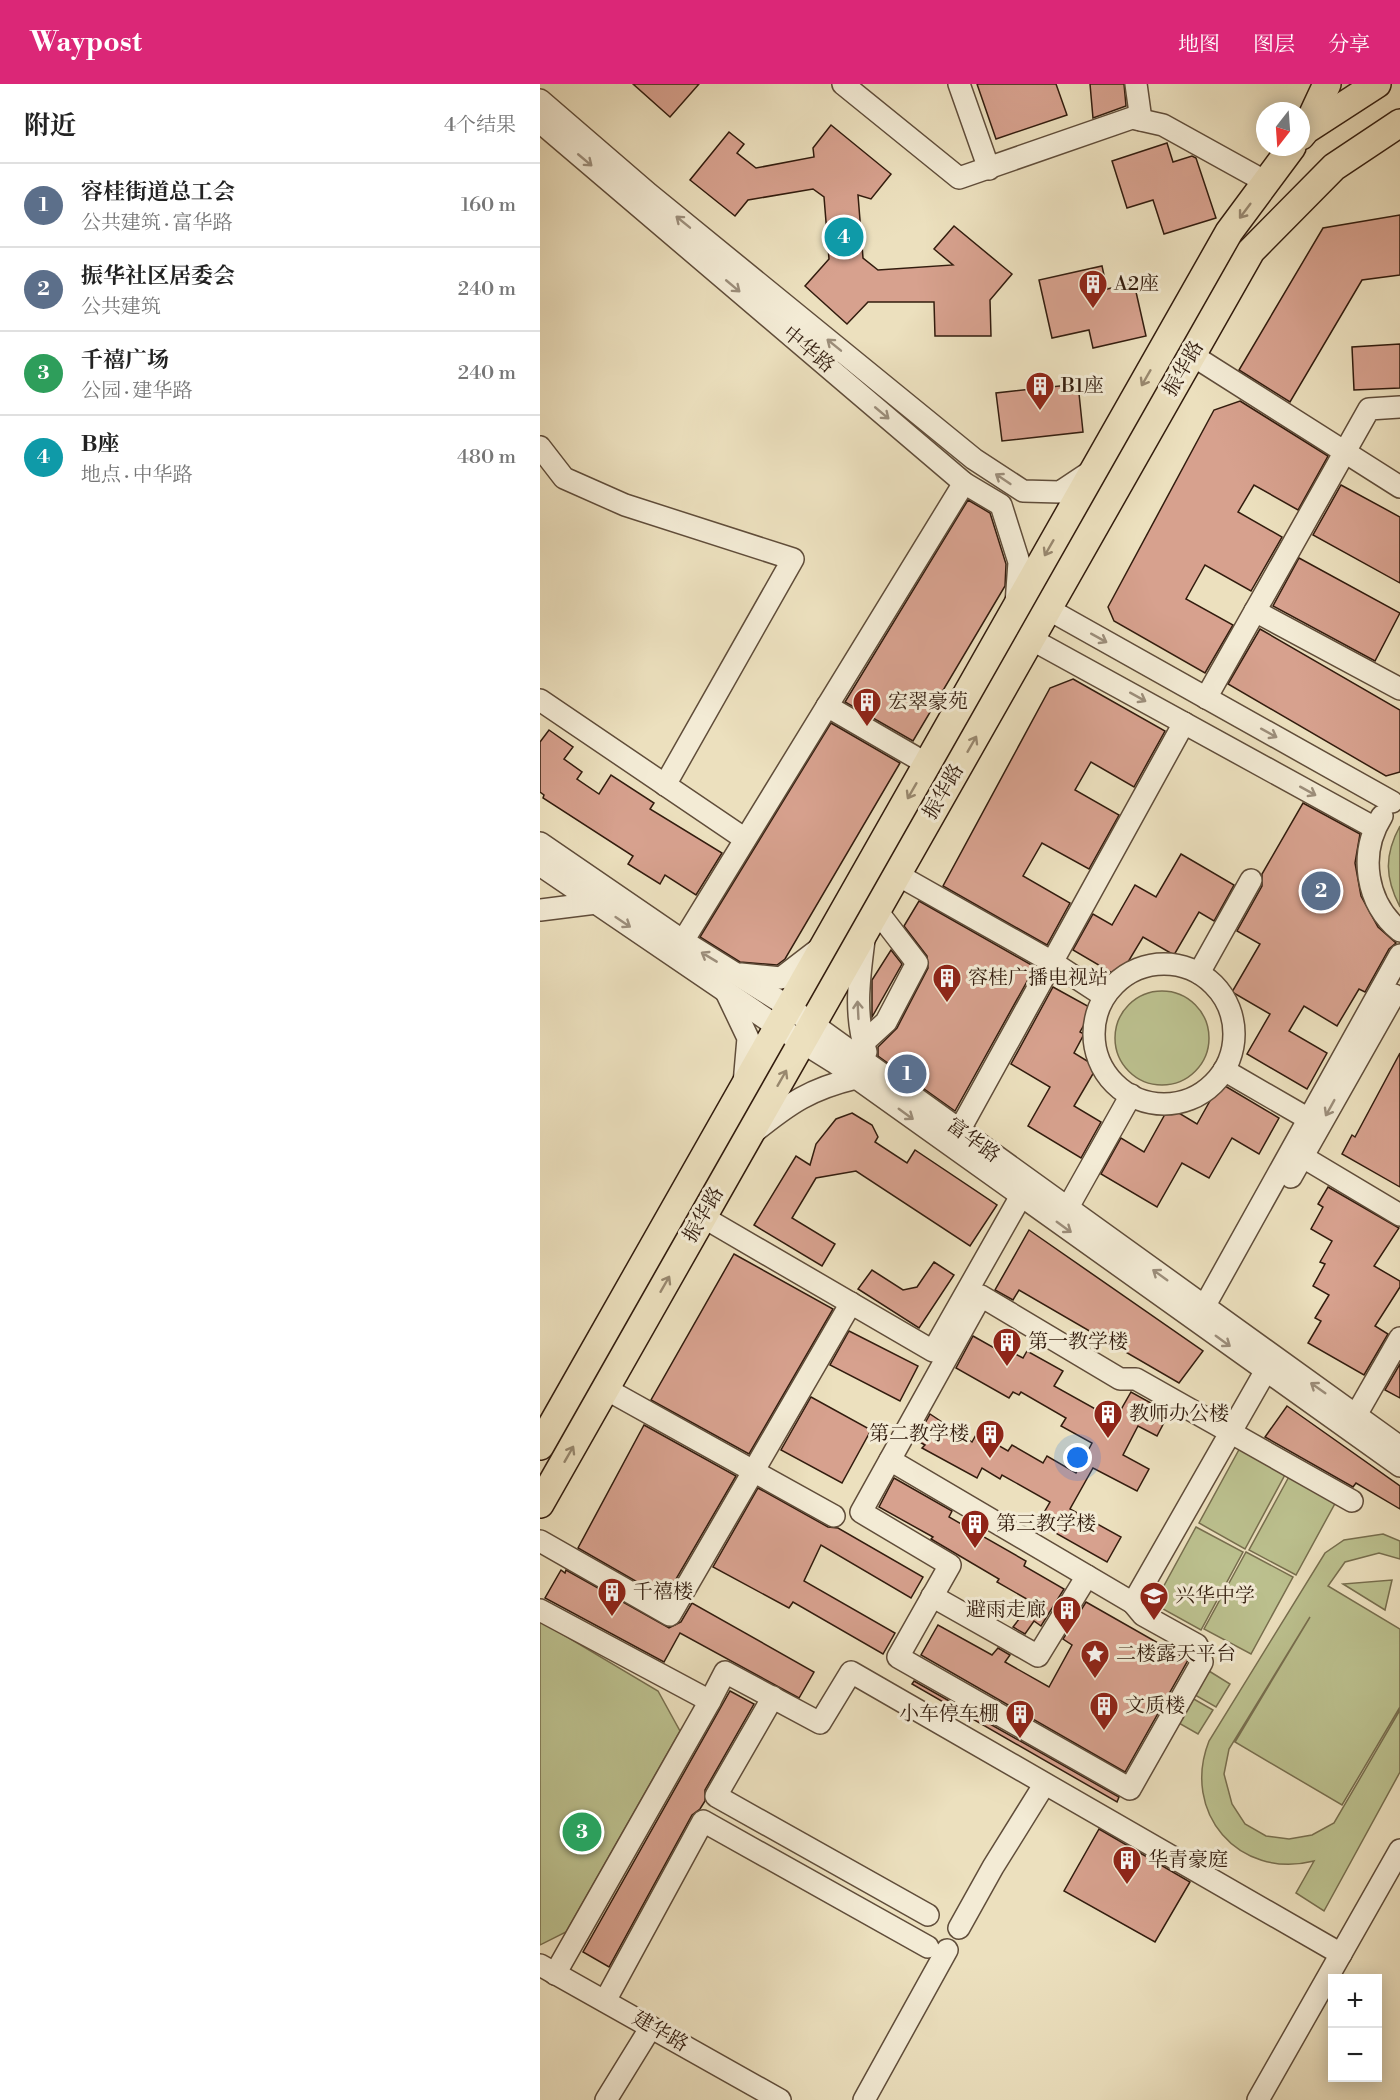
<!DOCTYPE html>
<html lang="zh">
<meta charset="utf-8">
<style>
:root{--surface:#fff;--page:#f6f6f6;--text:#222;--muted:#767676;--line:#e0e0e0;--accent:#db2777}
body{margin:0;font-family:"Libre Bodoni","Noto Serif SC",serif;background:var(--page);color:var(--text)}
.controls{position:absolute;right:18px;bottom:18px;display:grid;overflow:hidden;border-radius:0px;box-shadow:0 3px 15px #0003}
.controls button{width:54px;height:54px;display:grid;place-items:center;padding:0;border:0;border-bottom:2px solid var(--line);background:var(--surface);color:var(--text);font:30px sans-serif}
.compass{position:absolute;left:716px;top:18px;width:54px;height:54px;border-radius:50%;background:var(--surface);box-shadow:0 3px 15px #0003;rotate:197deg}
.you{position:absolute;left:538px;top:1374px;width:21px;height:21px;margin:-15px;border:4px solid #fff;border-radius:50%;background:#1a73e8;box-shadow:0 0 0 9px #1a73e833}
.badge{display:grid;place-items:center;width:39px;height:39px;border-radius:50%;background:var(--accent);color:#fff;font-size:20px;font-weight:700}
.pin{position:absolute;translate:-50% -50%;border:3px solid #fff;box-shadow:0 2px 6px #0006}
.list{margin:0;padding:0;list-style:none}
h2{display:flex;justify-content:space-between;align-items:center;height:78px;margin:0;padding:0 24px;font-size:26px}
h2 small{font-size:20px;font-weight:400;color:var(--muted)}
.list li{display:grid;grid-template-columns:39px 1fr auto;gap:18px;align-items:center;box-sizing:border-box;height:84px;padding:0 24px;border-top:2px solid var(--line)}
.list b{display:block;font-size:22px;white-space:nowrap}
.list p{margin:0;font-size:20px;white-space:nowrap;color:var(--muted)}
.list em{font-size:20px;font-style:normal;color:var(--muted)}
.map{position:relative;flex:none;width:860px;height:2016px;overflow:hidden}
header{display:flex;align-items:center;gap:36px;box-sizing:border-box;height:84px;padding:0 30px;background:var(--accent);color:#fff}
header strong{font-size:28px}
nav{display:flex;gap:33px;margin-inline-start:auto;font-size:21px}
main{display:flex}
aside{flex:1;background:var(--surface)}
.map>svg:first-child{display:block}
</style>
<header>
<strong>Waypost</strong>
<nav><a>地图</a><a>图层</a><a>分享</a></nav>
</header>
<main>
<aside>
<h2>附近<small>4个结果</small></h2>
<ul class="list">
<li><span class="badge" style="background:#5c6f8a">1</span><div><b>容桂街道总工会</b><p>公共建筑 · 富华路</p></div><em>160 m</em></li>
<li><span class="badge" style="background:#5c6f8a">2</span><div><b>振华社区居委会</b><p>公共建筑</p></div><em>240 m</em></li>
<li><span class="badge" style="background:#2e9e5b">3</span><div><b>千禧广场</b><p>公园 · 建华路</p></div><em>240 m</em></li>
<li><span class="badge" style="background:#0f9aa8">4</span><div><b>B座</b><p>地点 · 中华路</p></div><em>480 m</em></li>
</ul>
</aside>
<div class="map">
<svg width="860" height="2016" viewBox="0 0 860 2016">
<rect width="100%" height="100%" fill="#ece0be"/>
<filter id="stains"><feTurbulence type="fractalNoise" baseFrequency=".00333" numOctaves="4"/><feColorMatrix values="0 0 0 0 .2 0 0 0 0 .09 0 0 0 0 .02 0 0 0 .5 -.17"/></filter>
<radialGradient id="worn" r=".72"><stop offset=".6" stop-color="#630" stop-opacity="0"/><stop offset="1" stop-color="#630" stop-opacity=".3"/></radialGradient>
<g fill="#bcc18f" stroke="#776e4e" stroke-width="1.5">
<path d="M860,742V823C845,794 844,771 860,742Z"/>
<circle cx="622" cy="954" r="47"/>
<polygon points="701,1362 747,1387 705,1465 659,1439"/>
<polygon points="751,1389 798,1414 756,1491 709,1466"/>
<polygon points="656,1443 703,1468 661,1546 614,1520"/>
<path d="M843,1450L860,1457V1475L839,1469L805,1478L788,1502L860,1545V1623L802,1721L695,1658L770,1533L689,1665L684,1690L692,1720L705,1740L726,1752L749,1755L772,1751L794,1739L860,1626V1688L784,1827L756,1809L774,1777C698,1796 641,1728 669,1657L785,1469L804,1456Z"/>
<polygon points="706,1468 753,1493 711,1570 664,1545"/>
<polygon points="852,1496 845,1526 803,1500"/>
<polygon points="0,1537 118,1607 140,1647 26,1848 0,1861"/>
<polygon points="669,1587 690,1600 676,1623 655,1611"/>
<polygon points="652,1614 673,1626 658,1650 637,1638"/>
</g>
<g fill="#d7a18e" stroke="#321c0e" stroke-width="1.5">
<polygon points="93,0 159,0 130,33"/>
<polygon points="437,0 516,0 527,31 456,55"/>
<polygon points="550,0 584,0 586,22 553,34"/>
<polygon points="291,41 351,90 331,115 318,111 323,174 338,186 413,181 394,165 414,142 472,190 450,216 451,252 395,252 394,218 328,218 307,240 265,202 289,175 284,113 273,105 208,116 195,132 150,96 189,48 204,60 197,69 216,84 274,73 273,64"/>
<polygon points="627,59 633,78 652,72 656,74 676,134 624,150 613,116 587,124 572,77"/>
<polygon points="860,131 860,191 822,196 750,318 699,286 783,144"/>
<polygon points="562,182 567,205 594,199 606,252 553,264 549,246 512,254 499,196"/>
<polygon points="860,260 860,304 814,306 812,263"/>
<polygon points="538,300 543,348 462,357 456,309"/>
<polygon points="700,317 788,372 758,426 714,401 698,428 742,453 711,507 665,481 646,515 693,541 665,589 574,537 568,523 674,326"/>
<polygon points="801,401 860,433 860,499 773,451"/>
<polygon points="428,416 450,429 466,480 465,502 373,657 305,618"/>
<polygon points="759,474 860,529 835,577 733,522"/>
<polygon points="720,545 860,626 860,688 846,692 688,600"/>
<polygon points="533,595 625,647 594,703 551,678 535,706 579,731 549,785 502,759 483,792 530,819 507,861 403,802 510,604"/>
<polygon points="291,639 360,679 245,875 237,881 200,878 160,853"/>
<polygon points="9,646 33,663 24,675 42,688 37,695 59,710 71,691 114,719 110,725 182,769 156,811 125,791 120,800 88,780 93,772 3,714 4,711 0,708 0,658"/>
<polygon points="763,719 820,750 815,779 821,812 838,843 856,859 849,865 825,908 819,905 797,942 764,922 749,947 787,969 767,1005 707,970 730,930 692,908 720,860 697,847 722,802 722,790"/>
<polygon points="641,770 694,801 674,837 659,828 634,871 603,853 579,893 533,866 553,830 572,841 595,801 616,813"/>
<polygon points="379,817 495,883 415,1027 338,972 338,963 357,944 388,884 387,872 364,842"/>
<polygon points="351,866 362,880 332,933 332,896"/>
<polygon points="513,903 553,925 540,948 544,950 534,969 557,983 534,1022 561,1038 541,1074 488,1042 510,1003 471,980"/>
<polygon points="860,969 860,1103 802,1070 812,1051 815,1053"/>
<polygon points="680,999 739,1034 719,1070 692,1054 669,1094 642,1079 617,1123 561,1090 581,1054 604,1068 629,1023 657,1040"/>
<polygon points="312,1029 332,1041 338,1053 335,1058 367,1079 375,1066 457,1121 430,1162 316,1087 276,1094 252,1134 295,1160 282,1182 214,1141 256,1072 270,1081 276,1060 296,1035"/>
<polygon points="788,1103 859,1144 834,1182 860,1197 860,1203 835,1242 848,1250 824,1291 768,1259 781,1237 775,1234 789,1211 773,1202 785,1180 780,1178 792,1157 771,1145 783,1123 778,1120"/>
<polygon points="489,1146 663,1267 639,1299 479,1206 473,1216 455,1206"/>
<polygon points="194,1170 293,1225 209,1370 111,1316"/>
<polygon points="394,1178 414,1191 379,1244 318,1205 332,1186 363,1206 377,1203"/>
<polygon points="309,1247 378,1282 360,1317 290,1281"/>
<polygon points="433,1252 456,1265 458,1261 483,1274 487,1267 523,1287 514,1302 575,1336 591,1308 629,1329 617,1352 598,1342 583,1371 609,1385 597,1407 553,1384 530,1425 581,1453 567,1478 498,1439 510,1418 462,1391 460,1395 442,1384 437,1394 382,1364 385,1361 376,1356 390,1330 432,1358 437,1349 468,1367 472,1361 503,1379 507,1372 536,1389 552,1359 521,1342 526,1334 481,1308 479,1311 473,1308 469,1314 416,1284"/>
<polygon points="860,1280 860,1314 845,1306"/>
<polygon points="271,1313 331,1346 302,1399 241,1366"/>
<polygon points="747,1322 860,1402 860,1425 816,1399 813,1403 725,1353"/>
<polygon points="104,1341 196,1392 125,1514 38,1464"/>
<polygon points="354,1394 412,1427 409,1433 486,1477 484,1482 524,1505 501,1542 494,1537 485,1550 473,1543 492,1518 457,1498 459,1495 391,1455 393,1453 339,1423"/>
<polygon points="218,1404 288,1443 298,1444 383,1493 371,1514 281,1461 264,1497 355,1549 343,1570 253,1518 249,1524 173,1483"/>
<polygon points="21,1486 25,1489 26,1486 129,1544 141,1538 152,1519 274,1588 259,1614 140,1549 124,1578 5,1514"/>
<polygon points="546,1518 648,1576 585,1688 381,1571 398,1541 452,1571 458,1564 470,1571 465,1578 509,1603 532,1561 523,1555"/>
<polygon points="374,1597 579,1713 577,1718 372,1600"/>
<polygon points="190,1607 214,1620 165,1706 165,1717 160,1725 152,1731 69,1883 43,1868"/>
<polygon points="559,1745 650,1798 615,1858 524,1807"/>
</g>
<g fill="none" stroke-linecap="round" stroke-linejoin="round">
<g stroke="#604d3a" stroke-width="24">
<g id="minor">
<polyline points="303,0 419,94 592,34 623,41 726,98"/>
<polyline points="419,0 449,85"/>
<polyline points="596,0 601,36"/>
<polyline points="0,16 109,110 434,375 483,407 520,408 553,386"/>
<polyline points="0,38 424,399 461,421 479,478 476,520"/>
<polyline points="652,271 860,403"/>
<polyline points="0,363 24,394 85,421 253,475 125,701"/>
<polyline points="508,525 852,718"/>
<polyline points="715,527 860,605"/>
<polyline points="491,555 835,744"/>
<polyline points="666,614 829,325 860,323"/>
<polyline points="0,616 205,755"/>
<polyline points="287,622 387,680"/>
<path d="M842,732C818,770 826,819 860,847"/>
<polyline points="0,759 143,857 249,923 860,1363"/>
<polyline points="0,781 238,943 294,978 860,1382"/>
<polyline points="358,791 512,878 564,912"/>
<polyline points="0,826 56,819"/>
<path d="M324,856C319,895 314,930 326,968"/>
<polyline points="143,857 424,399"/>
<circle cx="624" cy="950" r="70"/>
<polyline points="659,889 711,796"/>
<polyline points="201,890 241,894 280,864"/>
<polyline points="187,910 208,954 204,1000"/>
<polyline points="323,959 346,938 377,879 337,827"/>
<polyline points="684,986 767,1034"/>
<polyline points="419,1047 644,639"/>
<path d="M214,1048C250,1019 270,1005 316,994"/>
<polyline points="763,1073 860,1131"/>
<polyline points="751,1093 854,911"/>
<polyline points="527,1125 591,1011"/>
<polyline points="163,1133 393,1267 481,1112"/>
<polyline points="664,1223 860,871"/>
<polyline points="725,1288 593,1519 603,1531 657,1561 662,1578 590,1705 358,1573 410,1481 321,1428 441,1212 580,1295 596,1295 812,1417"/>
<polyline points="66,1305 294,1432"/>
<polyline points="816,1331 860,1254"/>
<polyline points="350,1376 593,1519"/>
<polyline points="0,1457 130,1531 311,1219"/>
<polyline points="392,1512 498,1572 547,1492"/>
<polyline points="0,1526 170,1617 185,1588 280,1639 311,1588 801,1870"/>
<polyline points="233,1613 176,1712 388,1831"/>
<polyline points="419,1844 453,1783 504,1701"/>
<polyline points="0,1881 240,2016"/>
<polyline points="15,1890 170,1617"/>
<polyline points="65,1917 163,1737 388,1863"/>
<polyline points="66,2016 111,1943"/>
<polyline points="324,2016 407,1866"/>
<polyline points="718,2016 860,1766"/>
</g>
</g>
<g stroke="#321c0e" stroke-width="30">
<g id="major">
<polyline points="766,45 787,0"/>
<polyline points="761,52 766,46 837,0"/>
<polyline points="0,1362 689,148 752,63"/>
<polyline points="0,1420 711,167 794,83 860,39"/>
</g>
</g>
<use href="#minor" stroke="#f3ebd5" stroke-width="21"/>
<use href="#major" stroke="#ece0be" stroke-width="27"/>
</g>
<defs><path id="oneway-shaft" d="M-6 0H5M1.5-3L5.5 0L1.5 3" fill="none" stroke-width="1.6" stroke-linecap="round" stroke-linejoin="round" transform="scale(1.5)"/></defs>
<g stroke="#9c8e7b">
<use href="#oneway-shaft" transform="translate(45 76) rotate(40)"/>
<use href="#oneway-shaft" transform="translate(143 138) rotate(-141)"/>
<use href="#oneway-shaft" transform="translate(193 202) rotate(40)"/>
<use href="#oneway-shaft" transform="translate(294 261) rotate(-141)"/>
<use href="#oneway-shaft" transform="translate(342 329) rotate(40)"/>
<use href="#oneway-shaft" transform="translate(463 395) rotate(-146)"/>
<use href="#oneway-shaft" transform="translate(559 554) rotate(29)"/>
<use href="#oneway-shaft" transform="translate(598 613) rotate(29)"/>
<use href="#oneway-shaft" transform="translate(729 649) rotate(29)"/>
<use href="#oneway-shaft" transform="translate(768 707) rotate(29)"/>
<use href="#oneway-shaft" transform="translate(83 838) rotate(34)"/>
<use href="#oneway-shaft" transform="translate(169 873) rotate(-149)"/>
<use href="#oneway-shaft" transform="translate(318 926) rotate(-93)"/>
<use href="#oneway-shaft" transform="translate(790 1024) rotate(119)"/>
<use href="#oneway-shaft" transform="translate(366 1030) rotate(36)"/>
<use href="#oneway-shaft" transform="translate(524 1143) rotate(36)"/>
<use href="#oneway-shaft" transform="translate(620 1191) rotate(-144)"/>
<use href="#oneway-shaft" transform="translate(683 1257) rotate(36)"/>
<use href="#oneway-shaft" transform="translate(778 1304) rotate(-145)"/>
</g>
<g stroke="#98886f">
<use href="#oneway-shaft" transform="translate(705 127) rotate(127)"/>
<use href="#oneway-shaft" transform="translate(606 294) rotate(120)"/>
<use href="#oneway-shaft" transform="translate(509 464) rotate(120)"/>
<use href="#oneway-shaft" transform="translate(432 660) rotate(-60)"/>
<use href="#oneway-shaft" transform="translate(372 707) rotate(120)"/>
<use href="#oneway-shaft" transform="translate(242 994) rotate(-60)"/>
<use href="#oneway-shaft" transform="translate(125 1200) rotate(-60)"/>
<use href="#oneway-shaft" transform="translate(29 1370) rotate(-60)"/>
</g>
<defs>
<g id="building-pin" transform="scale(1.5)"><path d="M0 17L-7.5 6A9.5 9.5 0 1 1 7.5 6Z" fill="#8f2418" stroke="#f3ebd5"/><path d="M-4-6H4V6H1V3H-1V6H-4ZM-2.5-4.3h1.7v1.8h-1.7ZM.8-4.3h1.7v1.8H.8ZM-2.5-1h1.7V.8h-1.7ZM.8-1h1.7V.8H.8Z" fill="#fff"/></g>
<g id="school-pin" transform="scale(1.5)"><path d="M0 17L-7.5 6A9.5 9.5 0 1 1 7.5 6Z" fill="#8f2418" stroke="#f3ebd5"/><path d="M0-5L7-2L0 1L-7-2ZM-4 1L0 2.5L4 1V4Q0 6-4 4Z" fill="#fff"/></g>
<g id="sight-pin" transform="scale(1.5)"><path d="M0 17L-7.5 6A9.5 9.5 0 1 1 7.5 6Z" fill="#8f2418" stroke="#f3ebd5"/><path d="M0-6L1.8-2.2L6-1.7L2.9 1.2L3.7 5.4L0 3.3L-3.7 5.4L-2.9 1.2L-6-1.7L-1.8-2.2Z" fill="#fff"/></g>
</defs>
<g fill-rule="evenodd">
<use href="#building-pin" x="553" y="200"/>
<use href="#building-pin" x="500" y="302"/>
<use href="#building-pin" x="327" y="618"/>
<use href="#building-pin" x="407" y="894"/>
<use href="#building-pin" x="467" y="1258"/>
<use href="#building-pin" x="568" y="1330"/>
<use href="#building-pin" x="450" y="1350"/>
<use href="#building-pin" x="435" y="1440"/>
<use href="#building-pin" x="72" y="1508"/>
<use href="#school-pin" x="614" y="1512"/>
<use href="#building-pin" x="527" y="1526"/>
<use href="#sight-pin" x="555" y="1570"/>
<use href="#building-pin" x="564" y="1622"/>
<use href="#building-pin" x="480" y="1630"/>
<use href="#building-pin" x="587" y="1776"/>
</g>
<g text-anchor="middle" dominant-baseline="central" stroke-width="6" stroke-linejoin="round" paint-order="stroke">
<g font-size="20" fill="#321c0e" stroke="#f3ebd5" text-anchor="start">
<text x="574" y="200">A2座</text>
<text x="521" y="302">B1座</text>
<text x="348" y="618">宏翠豪苑</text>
<text x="428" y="894">容桂广播电视站</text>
<text x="488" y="1258">第一教学楼</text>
<text x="589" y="1330">教师办公楼</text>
<text x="429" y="1350" text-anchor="end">第二教学楼</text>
<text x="456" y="1440">第三教学楼</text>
<text x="93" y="1508">千禧楼</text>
<text x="635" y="1512">兴华中学</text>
<text x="506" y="1526" text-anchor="end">避雨走廊</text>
<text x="576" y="1570">二楼露天平台</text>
<text x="585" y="1622">文质楼</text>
<text x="459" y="1630" text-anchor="end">小车停车棚</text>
<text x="608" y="1776">华青豪庭</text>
</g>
<g font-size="20" fill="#321c0e" stroke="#f3ebd5">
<text transform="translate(268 266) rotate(40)">中华路</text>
<text transform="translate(644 285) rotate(-60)">振华路</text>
<text transform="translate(404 708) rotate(-60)">振华路</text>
<text transform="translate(433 1057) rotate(36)">富华路</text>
<text transform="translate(164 1131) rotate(-60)">振华路</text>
<text transform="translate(120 1948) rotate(30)">建华路</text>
</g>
</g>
<rect width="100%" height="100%" filter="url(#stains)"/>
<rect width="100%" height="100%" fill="url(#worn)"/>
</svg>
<div class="controls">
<button>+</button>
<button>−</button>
</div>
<svg class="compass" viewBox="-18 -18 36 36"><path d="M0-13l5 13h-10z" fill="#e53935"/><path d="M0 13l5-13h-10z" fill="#767676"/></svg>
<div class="you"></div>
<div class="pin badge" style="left:367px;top:990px;background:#5c6f8a">1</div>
<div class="pin badge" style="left:781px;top:807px;background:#5c6f8a">2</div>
<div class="pin badge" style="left:42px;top:1748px;background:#2e9e5b">3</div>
<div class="pin badge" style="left:304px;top:153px;background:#0f9aa8">4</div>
</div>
</main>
